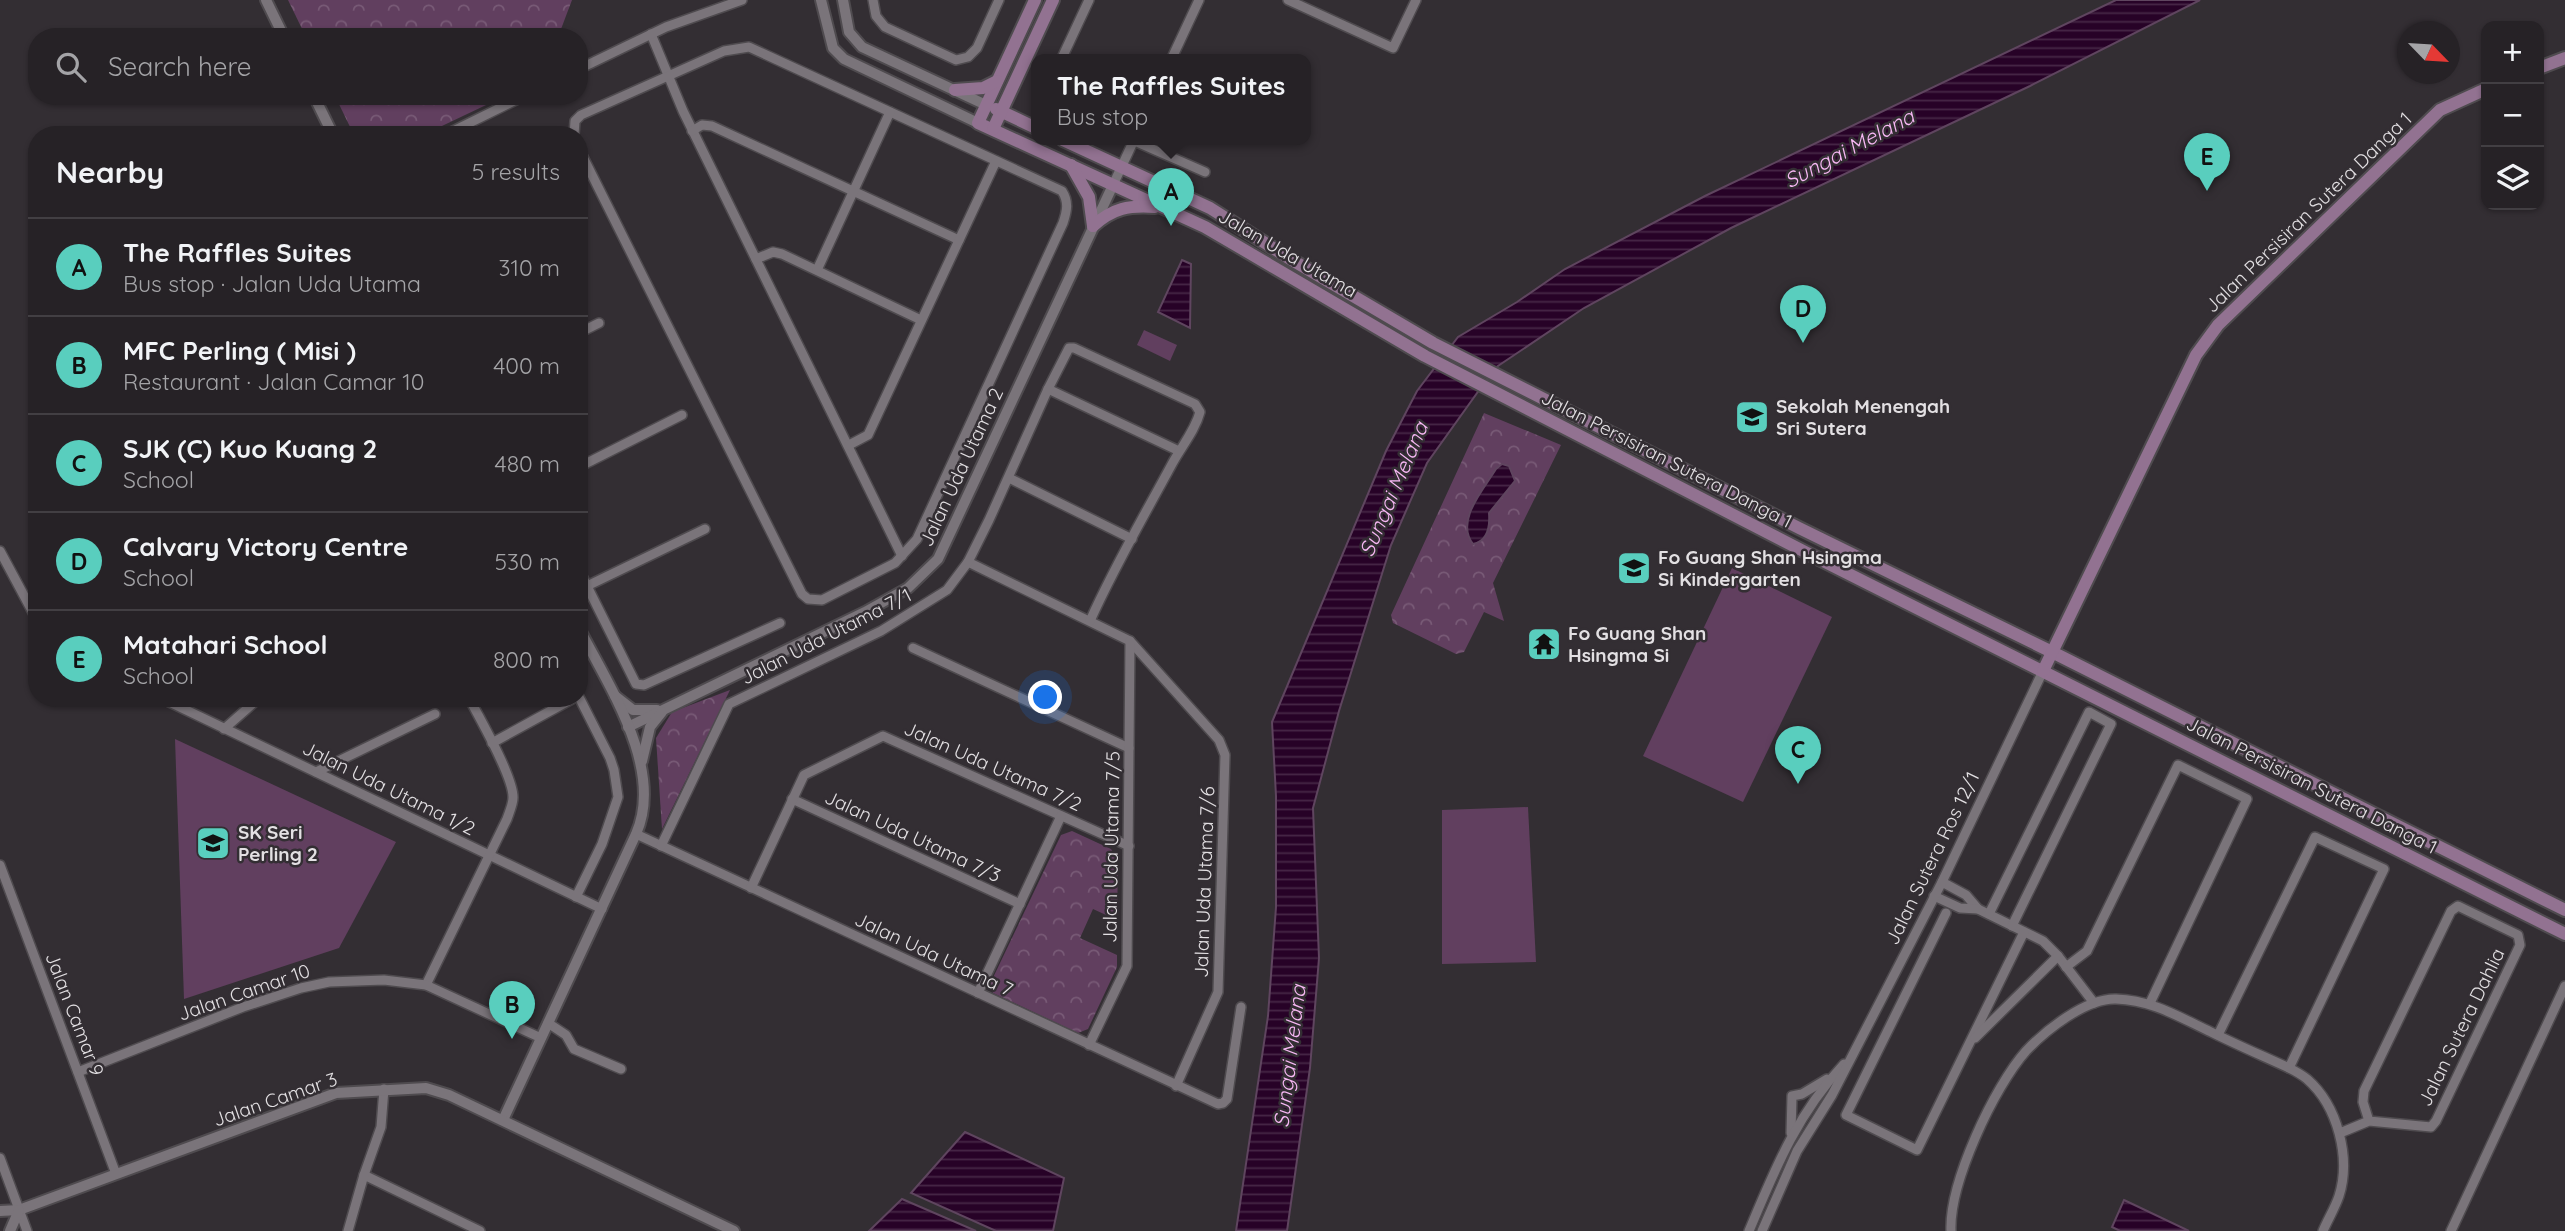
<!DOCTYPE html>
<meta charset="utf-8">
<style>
:root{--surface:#262226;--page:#2e2a2e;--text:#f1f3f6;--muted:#a4a4a7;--line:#423f43;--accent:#59cebe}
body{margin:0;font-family:Quicksand,sans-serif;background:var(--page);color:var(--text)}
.controls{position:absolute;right:21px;top:21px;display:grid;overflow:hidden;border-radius:14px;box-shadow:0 2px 5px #0004}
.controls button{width:63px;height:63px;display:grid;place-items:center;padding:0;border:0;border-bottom:2px solid var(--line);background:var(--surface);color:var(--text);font:35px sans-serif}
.compass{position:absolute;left:2397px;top:21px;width:63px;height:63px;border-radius:50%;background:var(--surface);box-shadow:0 2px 5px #0004;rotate:115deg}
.you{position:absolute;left:1046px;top:698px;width:24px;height:24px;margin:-18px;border:5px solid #fff;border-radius:50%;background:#1a73e8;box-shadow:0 0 0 10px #1a73e833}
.badge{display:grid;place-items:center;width:46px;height:46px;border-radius:50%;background:var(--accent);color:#111;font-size:23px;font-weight:700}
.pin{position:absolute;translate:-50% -58px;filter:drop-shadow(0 2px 4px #0008)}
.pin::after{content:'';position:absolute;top:37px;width:24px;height:21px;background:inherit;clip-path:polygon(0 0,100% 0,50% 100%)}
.popup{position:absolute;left:1031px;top:54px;width:280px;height:91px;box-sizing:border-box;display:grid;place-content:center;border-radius:14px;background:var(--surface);filter:drop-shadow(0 2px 5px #0005);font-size:23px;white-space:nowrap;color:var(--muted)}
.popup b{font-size:26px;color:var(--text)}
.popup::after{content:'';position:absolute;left:50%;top:100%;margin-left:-14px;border:14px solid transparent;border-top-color:var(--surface)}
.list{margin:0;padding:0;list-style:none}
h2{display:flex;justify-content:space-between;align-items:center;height:91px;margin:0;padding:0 28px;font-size:30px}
h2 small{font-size:23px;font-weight:400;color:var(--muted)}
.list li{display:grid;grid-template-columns:46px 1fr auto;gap:21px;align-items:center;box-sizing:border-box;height:98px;padding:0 28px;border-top:2px solid var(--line)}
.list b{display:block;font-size:26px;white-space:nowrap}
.list p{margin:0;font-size:23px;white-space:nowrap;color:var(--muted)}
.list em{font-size:23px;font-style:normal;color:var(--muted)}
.icon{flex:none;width:38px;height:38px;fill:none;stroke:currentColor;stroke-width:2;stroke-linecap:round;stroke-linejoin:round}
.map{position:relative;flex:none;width:2565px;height:1231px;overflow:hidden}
.search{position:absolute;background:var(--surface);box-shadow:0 2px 5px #0004;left:28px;top:28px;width:560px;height:77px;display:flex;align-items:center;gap:18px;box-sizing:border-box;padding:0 24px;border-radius:28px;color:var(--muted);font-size:26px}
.panel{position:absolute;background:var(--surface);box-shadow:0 2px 5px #0004;left:28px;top:126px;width:560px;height:581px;border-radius:28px}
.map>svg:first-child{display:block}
</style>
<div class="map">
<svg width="2565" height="1231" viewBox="0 0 2565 1231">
<defs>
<pattern id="forest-crowns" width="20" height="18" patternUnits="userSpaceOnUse" patternTransform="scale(1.75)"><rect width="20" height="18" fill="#613f5f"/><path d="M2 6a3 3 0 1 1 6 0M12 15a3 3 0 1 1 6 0" fill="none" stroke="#785a76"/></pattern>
<pattern id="water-rules" width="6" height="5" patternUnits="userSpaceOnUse" patternTransform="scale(1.75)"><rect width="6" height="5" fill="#270227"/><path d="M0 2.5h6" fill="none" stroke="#462746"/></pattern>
</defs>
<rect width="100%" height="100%" fill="#332e33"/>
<g fill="url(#forest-crowns)">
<polygon points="288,0 572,0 558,37 306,37"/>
<polygon points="335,96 505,96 423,135 354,135"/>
<polygon points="1484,413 1561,445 1493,583 1504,621 1484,612 1464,652 1456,654 1393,623 1391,615"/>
<polygon points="730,690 662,829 656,738 672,712"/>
<polygon points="1072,831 1111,849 1118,860 1117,920 1093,909 1080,938 1117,955 1117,967 1088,1029 1078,1033 993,993 990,984 1061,835"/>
</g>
<g fill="#613f5f">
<polygon points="1144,330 1177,345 1170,361 1137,345"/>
<polygon points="1732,568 1832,617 1743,802 1643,756"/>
<polygon points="175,739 396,842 339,948 184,999"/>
<polygon points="1528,807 1536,962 1442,964 1442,810"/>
</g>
<g fill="url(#water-rules)" stroke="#5f455f" stroke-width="2">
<polygon points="2116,0 2200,0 2030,86 1731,228 1584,308 1495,368 1427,463 1391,545 1339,711 1313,808 1319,958 1310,1068 1287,1231 1236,1231 1268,1016 1276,907 1276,796 1272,722 1386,451 1417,391 1458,337 1517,302 1565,269 1705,196"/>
<polygon points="1182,260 1191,264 1190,328 1158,312"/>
<path d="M1502,464L1509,466L1515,481L1489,513C1490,526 1488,541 1473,544C1455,521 1483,490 1496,469Z"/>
<polygon points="965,1132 1064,1178 1053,1231 996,1231 911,1193"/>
<polygon points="902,1199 976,1231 869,1231"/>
<polygon points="2124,1200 2189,1231 2120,1231 2112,1227"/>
</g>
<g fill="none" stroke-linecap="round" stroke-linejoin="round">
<g stroke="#4f4b4f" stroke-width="12">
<g id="minor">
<polyline points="873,0 876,16 885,27 956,60 968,57 977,48 999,0"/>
<polyline points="1288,0 1393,48 1416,0"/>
<polyline points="651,34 683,111 902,556"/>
<polyline points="1061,60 1089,0"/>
<polyline points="1171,60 1199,0"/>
<polyline points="579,69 666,27 742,0"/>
<polyline points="692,131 702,125 712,126 959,240"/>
<polyline points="445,135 524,96"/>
<path d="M574,135L575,121L581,115L724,51L749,47L1062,191C1069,202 1067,211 1063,223L917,539L895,563L822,600L808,599L802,594L579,149"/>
<polyline points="1132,140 1205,172"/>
<polyline points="1113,185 1134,140"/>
<polyline points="756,259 773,252 782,254 921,320"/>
<polyline points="817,270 890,112"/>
<polyline points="579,333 599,323"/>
<polyline points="1048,389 1179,451"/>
<polyline points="849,445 868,435 996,161"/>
<polyline points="579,467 682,415"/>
<polyline points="1009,478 1132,539"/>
<polyline points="0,551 37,620"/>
<polyline points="968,562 1130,641 1219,740 1225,755 1218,992 1176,1086"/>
<polyline points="579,570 636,684 644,685 780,623"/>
<polyline points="587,586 705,529"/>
<polyline points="913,648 1129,748"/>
<polyline points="161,698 602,909"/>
<polyline points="224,729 259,698"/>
<polyline points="492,743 574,698"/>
<polyline points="316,772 435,714"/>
<polyline points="792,799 1020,904"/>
<polyline points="636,834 1218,1104 1223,1103 1227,1099 1241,1007"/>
<path d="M661,846L729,704L881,631L947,590L968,562L989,520L1048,389L1069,348H1074L1195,404L1200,412C1195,431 1181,447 1172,464C1144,516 1114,567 1090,621"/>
<polyline points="0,865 116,1174"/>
<polyline points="1942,882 1966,895 1978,909"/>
<polyline points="751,888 804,775 883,736 1129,846"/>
<polyline points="1934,896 1960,908 1978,909 2043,941 2058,956 2094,1003"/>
<polyline points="576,897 602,844 618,797 614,770 610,758 579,697"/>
<polyline points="1946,913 1846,1115 1917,1150 2024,932"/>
<polyline points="1989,914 2089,712 2111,724 2012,926"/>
<polyline points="2066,967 2087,951 2178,765 2247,799 2150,1003"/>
<path d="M426,985L507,819C509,813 513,804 513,798C514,778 480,719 469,698"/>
<polyline points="978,993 1061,816"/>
<polyline points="548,1023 566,1035 574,1049 621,1069"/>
<polyline points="2218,1035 2315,837 2384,869 2289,1068"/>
<polyline points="1975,1038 2058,956"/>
<polyline points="1089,1045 1127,966 1130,641"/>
<polyline points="78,1072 243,1007 301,988 329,982 384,980 426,985 541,1038"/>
<polyline points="1791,1133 1792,1096 1802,1094 1827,1079"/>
<polyline points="2340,1133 2369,1121 2431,1127 2436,1121 2520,945 2518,935 2458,906 2451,911 2364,1091 2363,1102 2369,1121"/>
<polyline points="0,1158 27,1231"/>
<polyline points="364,1175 480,1231"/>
<polyline points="348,1231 364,1175 381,1127 384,1089"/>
<path d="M1749,1231C1775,1169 1797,1114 1844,1064"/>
<polyline points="1762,1231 1797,1151 1832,1095 1942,882 2043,671"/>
<path d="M1951,1231C1949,1183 1994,1087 2026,1051C2046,1030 2086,998 2116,999C2152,1000 2179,1017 2211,1032C2237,1045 2263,1056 2289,1068C2295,1071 2302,1075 2307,1079C2338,1106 2351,1158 2339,1196C2335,1208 2328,1219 2323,1231"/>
<polyline points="2451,1231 2565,986"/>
</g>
</g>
<g stroke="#4f4b4f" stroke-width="14">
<g id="tertiary">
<polyline points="266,0 284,37"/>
<polyline points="821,0 833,48 844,59 978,123"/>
<polyline points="843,0 849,32 862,47 986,105"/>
<polyline points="314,96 333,135"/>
<polyline points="615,696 633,710 657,710"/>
<polyline points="628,727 865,612 908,588 938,559 1113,185"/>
<polyline points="642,761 650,727 662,712"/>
<path d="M503,1120L636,834C665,769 608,685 579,628"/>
<polyline points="0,1211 19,1210 336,1093 426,1088 449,1095 734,1231"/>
<polyline points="10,1231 19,1210"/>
</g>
</g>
<g stroke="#4f4b4f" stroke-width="16">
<g id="secondary">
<polyline points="1035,0 978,123 1205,227 1425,356 1813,556 2565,934"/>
<polyline points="2539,68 2565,58"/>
<polyline points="955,90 983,88 997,81"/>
<polyline points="996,109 1036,128"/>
<polyline points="993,129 1053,0"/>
<polyline points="1063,140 1210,208 1287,257 1433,343 1799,528 2052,652 2565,910"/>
<polyline points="1071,165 1089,197 1093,226"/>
<path d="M1093,226C1113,208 1129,205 1155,207"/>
<polyline points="2043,671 2196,355 2218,325 2440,110 2486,89"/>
</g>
</g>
<use href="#minor" stroke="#7a747a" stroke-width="9"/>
<use href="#tertiary" stroke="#7a747a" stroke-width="10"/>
<use href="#secondary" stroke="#927291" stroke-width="12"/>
</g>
<defs>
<g id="school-square" transform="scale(1.75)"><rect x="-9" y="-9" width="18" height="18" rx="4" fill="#59cebe" stroke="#332e33"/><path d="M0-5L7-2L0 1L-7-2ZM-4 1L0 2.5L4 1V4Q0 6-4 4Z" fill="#111"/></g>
<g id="temple-square" transform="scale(1.75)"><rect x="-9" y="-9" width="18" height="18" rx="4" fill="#59cebe" stroke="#332e33"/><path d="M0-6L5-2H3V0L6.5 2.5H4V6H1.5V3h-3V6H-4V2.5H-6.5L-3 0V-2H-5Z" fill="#111"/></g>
</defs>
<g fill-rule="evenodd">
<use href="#school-square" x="1752" y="417"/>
<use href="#school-square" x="1634" y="568"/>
<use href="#temple-square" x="1544" y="644"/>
<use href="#school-square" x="213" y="843"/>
</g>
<g text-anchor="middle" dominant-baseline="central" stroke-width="5" stroke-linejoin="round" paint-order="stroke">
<g font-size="19" fill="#e3e0e3" stroke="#332e33">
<text transform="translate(2308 212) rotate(-44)">Jalan Persisiran Sutera Danga 1</text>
<text transform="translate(1288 253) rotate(30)">Jalan Uda Utama</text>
<text transform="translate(1667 459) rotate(27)">Jalan Persisiran Sutera Danga 1</text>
<text transform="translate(961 467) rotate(-65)">Jalan Uda Utama 2</text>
<text transform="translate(826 636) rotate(-27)">Jalan Uda Utama 7/1</text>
<text transform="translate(993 766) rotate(24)">Jalan Uda Utama 7/2</text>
<text transform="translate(2312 785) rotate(27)">Jalan Persisiran Sutera Danga 1</text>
<text transform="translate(389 788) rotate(26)">Jalan Uda Utama 1/2</text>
<text transform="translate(913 836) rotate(25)">Jalan Uda Utama 7/3</text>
<text transform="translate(1111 847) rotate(-89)">Jalan Uda Utama 7/5</text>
<text transform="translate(1932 858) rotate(-64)">Jalan Sutera Ros 12/1</text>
<text transform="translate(1204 882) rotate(-88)">Jalan Uda Utama 7/6</text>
<text transform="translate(934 954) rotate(25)">Jalan Uda Utama 7</text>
<text transform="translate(244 992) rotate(-19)">Jalan Camar 10</text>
<text transform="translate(75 1014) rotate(69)">Jalan Camar 9</text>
<text transform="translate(2461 1027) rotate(-64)">Jalan Sutera Dahlia</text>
<text transform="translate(275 1099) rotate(-19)">Jalan Camar 3</text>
</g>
<g font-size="19" font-weight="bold" fill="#e3e0e3" stroke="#332e33" text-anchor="start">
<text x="1776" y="406">Sekolah Menengah<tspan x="1776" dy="22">Sri Sutera</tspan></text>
<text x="1658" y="557">Fo Guang Shan Hsingma<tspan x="1658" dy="22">Si Kindergarten</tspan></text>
<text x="1568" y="633">Fo Guang Shan<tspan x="1568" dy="22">Hsingma Si</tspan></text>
<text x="238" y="832">SK Seri<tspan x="238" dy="22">Perling 2</tspan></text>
</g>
<g font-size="21" font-style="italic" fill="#f8b8f5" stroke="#332e33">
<text transform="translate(1849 148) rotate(-28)">Sungai Melana</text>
<text transform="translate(1393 489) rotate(-67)">Sungai Melana</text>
<text transform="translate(1289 1056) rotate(-83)">Sungai Melana</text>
</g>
</g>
</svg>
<div class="controls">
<button>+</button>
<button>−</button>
<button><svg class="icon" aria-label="layers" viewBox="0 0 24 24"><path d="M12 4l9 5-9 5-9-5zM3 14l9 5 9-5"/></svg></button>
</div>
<svg class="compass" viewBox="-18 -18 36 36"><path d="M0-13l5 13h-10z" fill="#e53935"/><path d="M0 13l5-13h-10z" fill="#a4a4a7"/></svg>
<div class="you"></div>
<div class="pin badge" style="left:1171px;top:226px">A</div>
<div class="popup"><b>The Raffles Suites</b>Bus stop</div>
<div class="pin badge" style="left:512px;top:1039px">B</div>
<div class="pin badge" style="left:1798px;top:784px">C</div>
<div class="pin badge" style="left:1803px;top:343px">D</div>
<div class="pin badge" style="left:2207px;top:191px">E</div>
<div class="search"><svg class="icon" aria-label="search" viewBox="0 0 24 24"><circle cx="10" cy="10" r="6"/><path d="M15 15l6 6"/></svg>Search here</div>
<section class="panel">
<h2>Nearby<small>5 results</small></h2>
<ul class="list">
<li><span class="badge">A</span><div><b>The Raffles Suites</b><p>Bus stop · Jalan Uda Utama</p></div><em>310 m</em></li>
<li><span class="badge">B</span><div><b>MFC Perling ( Misi )</b><p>Restaurant · Jalan Camar 10</p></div><em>400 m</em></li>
<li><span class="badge">C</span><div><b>SJK (C) Kuo Kuang 2</b><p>School</p></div><em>480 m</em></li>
<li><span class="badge">D</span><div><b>Calvary Victory Centre</b><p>School</p></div><em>530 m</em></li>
<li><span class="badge">E</span><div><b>Matahari School</b><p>School</p></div><em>800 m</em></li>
</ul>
</section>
</div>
